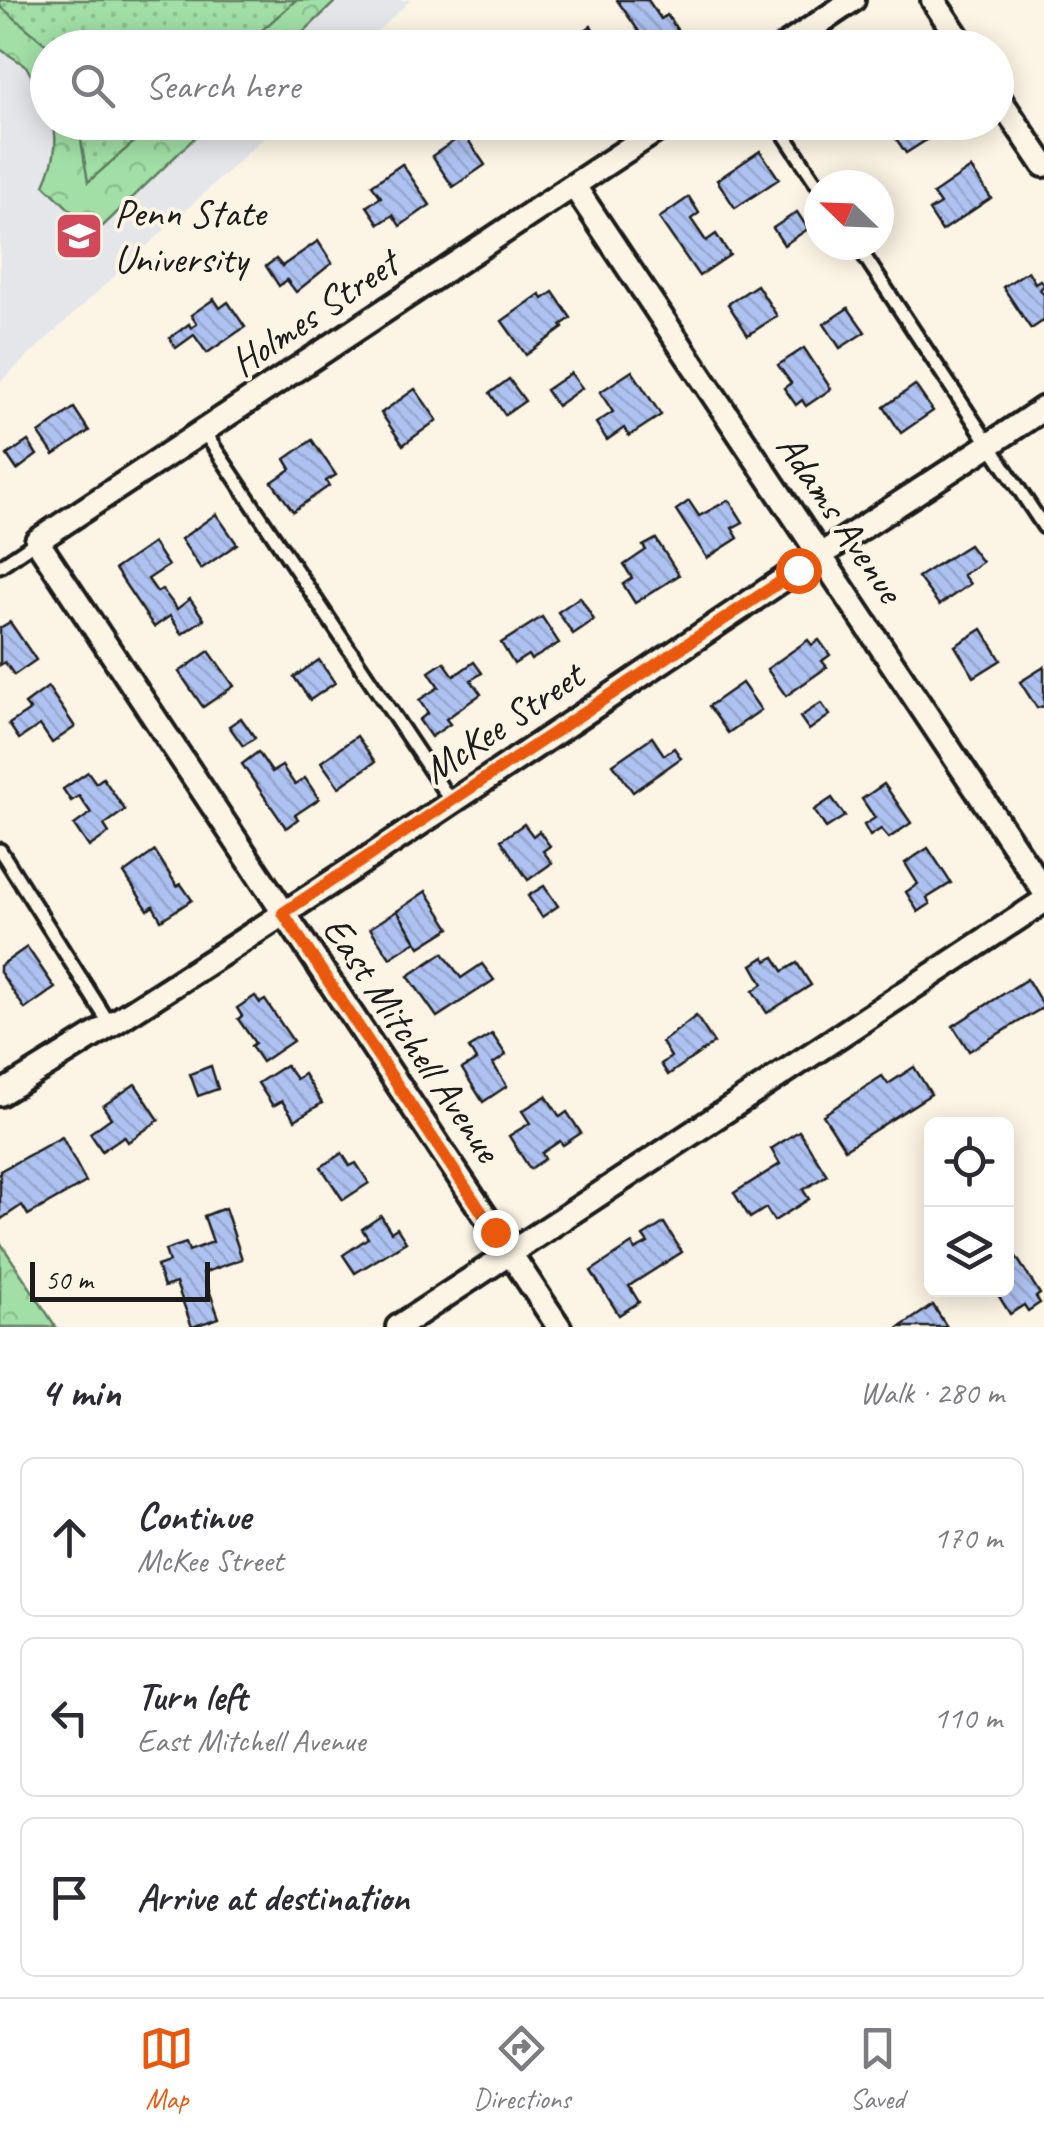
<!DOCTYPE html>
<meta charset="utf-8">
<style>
:root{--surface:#fff;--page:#f2f2f3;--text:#2b2b33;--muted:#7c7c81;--line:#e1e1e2;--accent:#ea580c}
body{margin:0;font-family:Caveat,sans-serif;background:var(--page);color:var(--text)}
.controls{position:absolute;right:30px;bottom:30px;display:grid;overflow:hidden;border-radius:15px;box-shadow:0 5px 25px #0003}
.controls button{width:90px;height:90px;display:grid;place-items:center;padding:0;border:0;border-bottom:2px solid var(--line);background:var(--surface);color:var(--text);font:50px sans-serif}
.compass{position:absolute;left:804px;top:170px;width:90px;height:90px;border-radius:50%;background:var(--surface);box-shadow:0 5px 25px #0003;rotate:293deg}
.scale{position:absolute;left:30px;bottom:25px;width:180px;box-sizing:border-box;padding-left:10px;border:5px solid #1c1c1c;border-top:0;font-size:28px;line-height:35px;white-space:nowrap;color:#1c1c1c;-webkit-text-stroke:8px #fcf5e5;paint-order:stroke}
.stop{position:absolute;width:30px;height:30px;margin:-22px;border:8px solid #ea580c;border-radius:50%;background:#fff}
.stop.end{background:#ea580c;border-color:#fff;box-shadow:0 2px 10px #0008}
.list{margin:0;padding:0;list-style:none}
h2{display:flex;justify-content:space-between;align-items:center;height:130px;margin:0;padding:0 40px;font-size:42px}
h2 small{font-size:32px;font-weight:400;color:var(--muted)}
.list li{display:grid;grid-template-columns:65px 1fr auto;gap:30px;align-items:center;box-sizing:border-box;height:160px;margin:0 20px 20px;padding:0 20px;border:2px solid var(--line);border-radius:15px}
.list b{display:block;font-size:38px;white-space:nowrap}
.list p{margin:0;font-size:32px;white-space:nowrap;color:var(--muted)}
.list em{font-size:32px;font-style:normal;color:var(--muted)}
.icon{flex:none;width:55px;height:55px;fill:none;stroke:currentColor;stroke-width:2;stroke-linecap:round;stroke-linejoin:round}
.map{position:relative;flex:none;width:1044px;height:1327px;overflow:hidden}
.search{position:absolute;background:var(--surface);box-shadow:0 5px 25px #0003;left:30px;right:30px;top:30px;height:110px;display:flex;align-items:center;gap:25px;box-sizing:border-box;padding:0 35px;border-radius:55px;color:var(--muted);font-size:38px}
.sheet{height:670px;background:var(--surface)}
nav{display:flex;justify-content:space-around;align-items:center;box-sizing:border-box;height:140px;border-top:2px solid var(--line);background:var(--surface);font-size:28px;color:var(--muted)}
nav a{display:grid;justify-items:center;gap:5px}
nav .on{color:var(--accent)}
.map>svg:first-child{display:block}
</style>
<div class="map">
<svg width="1044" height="1327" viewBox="0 0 1044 1327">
<defs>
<pattern id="forest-crowns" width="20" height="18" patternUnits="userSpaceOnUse" patternTransform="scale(2.5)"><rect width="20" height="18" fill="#a1dfa6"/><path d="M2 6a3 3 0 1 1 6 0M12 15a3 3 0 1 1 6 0" fill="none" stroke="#8abf8e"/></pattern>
<pattern id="garden-dots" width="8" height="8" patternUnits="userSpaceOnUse" patternTransform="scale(2.5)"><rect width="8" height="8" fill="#a1dfa6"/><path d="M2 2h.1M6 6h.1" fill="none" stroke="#8abf8e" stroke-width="1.8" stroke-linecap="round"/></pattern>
<pattern id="building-back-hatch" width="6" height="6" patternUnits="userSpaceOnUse" patternTransform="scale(2.5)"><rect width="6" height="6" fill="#aec2f1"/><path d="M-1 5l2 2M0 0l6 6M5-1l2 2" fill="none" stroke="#95a6ce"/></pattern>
</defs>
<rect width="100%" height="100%" fill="#fcf5e5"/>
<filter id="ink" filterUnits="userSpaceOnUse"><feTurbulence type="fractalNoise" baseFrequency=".01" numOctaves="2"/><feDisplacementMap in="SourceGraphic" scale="20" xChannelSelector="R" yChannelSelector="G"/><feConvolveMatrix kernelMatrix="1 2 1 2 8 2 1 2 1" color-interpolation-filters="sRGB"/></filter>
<g filter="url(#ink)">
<polygon fill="#e5e6e9" points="0,0 411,0 360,47 48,48 48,122 280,123 0,382"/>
<g fill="url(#forest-crowns)" stroke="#5e7e61" stroke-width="2.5">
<polygon points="0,0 337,0 288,47 48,48 47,105 26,66 0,49"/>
<path d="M53,123H210L103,226L89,228L44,185C53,164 59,145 53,123Z"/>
<polygon points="0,1242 56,1327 0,1327"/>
</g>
<g fill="url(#garden-dots)" stroke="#5e7e61" stroke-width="2.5">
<polygon points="0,0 296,0 242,48 49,47 0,6"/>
<polygon points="78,122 156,122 156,123 88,182"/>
</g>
<g fill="url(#building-back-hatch)" stroke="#1c1c1c" stroke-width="2.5">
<polygon points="617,0 648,0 661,19 667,15 683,38 669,48 642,48 635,37 640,33"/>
<polygon points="591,26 606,48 567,48 565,44"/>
<polygon points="891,122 937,122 942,130 906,153 890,130 895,128"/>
<polygon points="464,134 485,165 453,187 432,156"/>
<polygon points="760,151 779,179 735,208 717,180"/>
<polygon points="402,164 430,205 400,226 393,215 379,224 367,206 381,197 372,185"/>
<polygon points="971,168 991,198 942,231 929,211 940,204 933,194"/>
<polygon points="689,197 699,213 691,219 706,241 716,234 730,255 699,276 659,218"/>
<polygon points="797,212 808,229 784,245 773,228"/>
<polygon points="318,241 332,263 296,292 287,280 279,286 266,266 276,259 282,266"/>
<polygon points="1028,271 1035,283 1040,280 1044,286 1040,289 1044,295 1044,323 1043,321 1031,329 1003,287"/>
<polygon points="757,285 777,316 748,335 728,304"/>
<polygon points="553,292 571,318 561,325 563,328 526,355 502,321 540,294 543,299"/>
<polygon points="214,299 220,308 228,302 245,327 207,353 194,335 176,348 170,338 189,324 191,328 197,324 191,315"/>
<polygon points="848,308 865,332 840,348 824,324"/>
<polygon points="804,348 831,389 806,406 802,400 796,405 784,388 791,383 778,365"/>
<polygon points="632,371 661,415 629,436 624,428 607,440 596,423 613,412 600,392"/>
<polygon points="571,373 582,388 557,406 546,390"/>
<polygon points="509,379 525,401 505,415 490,393"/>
<polygon points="915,385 933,411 901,433 884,407"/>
<polygon points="415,389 437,420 403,445 381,413"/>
<polygon points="74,408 89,431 54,455 39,433"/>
<polygon points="312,440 336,475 326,481 329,486 293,511 272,482 291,469 285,459"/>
<polygon points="28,441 37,455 17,470 7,455"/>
<polygon points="729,500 743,522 732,528 738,538 707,558 676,510 689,501 699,516"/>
<polygon points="216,514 237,544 201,569 181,539"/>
<polygon points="656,539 679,575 635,603 623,584 632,578 624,565 646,550 643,546"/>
<polygon points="153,543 168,566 148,579 157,592 162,589 177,609 190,599 204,619 182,634 170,616 154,627 115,569"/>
<polygon points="969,545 982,562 963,575 970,584 939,605 918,577"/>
<polygon points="580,597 594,620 573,634 558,612"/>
<polygon points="542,617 559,643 531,660 528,655 514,664 501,643"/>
<polygon points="10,622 36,660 14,675 5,662 0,665 0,628"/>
<polygon points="982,629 1001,660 974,677 955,646"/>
<polygon points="808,640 812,645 819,640 830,655 822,661 827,667 786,696 767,669"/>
<polygon points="209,651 234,686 203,707 179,672"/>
<polygon points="319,660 335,683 310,700 294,677"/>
<polygon points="444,662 454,676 474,662 482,673 471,680 481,694 446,719 450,724 431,737 419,720 428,713 419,700 439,687 429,672"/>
<polygon points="1044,667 1044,706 1037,708 1020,682"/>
<polygon points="742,683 761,710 728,733 709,706"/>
<polygon points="48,687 75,727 52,743 40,725 19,739 9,724 30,710 25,704"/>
<polygon points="821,703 830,715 809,730 800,717"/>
<polygon points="241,718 255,738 243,746 229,726"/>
<polygon points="357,736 375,762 339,787 321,762"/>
<polygon points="652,737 664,755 674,748 681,758 633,792 613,764"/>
<polygon points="258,752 272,772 282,766 295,785 305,778 319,799 295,815 298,819 286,828 242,764"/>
<polygon points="88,772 96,783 103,778 125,810 104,825 109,833 89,847 74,825 91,813 79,796 71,801 63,789"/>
<polygon points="884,784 911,823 889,838 881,829 870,836 864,825 875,818 862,799"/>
<polygon points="832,798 845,816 826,828 814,810"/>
<polygon points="524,824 533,836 539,831 550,846 543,851 552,863 528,880 501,840"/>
<polygon points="928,848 951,883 927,898 930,904 918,912 906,892 918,884 905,863"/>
<polygon points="155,851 177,886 181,884 192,900 161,920 153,906 148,910 124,873"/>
<polygon points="544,886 558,906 542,917 528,896"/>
<polygon points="426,891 450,928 420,947 397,911"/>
<polygon points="397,911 416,941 390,958 370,928"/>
<polygon points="27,947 55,988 25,1009 0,972 0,966"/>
<polygon points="443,953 461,978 482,964 494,980 437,1017 408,976"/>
<polygon points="764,957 767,961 774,957 783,971 797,963 811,985 767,1013 753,991 763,984 752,965"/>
<polygon points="1027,979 1044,1007 969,1051 953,1026"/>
<polygon points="255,996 260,1003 265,1000 293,1041 262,1062 251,1046 255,1043 238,1019 242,1016 237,1008"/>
<polygon points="696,1016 714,1043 668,1075 661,1064 671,1057 662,1042"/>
<polygon points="492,1034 506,1055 493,1064 507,1086 483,1102 462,1069 476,1060 469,1048"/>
<polygon points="286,1065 296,1079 304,1074 322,1103 295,1120 282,1101 273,1106 258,1083"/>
<polygon points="211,1066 218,1089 198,1096 190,1074"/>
<polygon points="914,1067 931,1094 845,1149 823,1115 882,1076 888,1084"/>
<polygon points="135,1084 159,1120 128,1142 124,1136 102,1151 90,1133 111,1118 103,1106"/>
<polygon points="546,1096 560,1117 567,1112 581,1133 563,1145 560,1141 542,1153 545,1159 530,1169 509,1136 530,1123 522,1111"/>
<polygon points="799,1131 827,1175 803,1190 809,1199 774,1221 766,1208 750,1218 734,1193 780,1164 771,1149"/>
<polygon points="62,1137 86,1182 28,1215 22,1205 0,1220 0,1171"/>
<polygon points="342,1153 350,1166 356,1163 369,1183 343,1200 321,1167"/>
<polygon points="225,1208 242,1259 203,1273 219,1318 192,1327 176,1283 164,1287 157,1266 169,1262 165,1250 186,1243 189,1251 213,1242 204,1216"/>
<polygon points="381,1216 391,1232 397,1228 406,1242 355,1273 343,1255 368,1238 362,1229"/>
<polygon points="664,1223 682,1252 629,1286 639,1302 619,1315 591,1271 632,1244 635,1250 648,1243 643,1236"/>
<polygon points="1015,1255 1040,1294 1036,1297 1040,1303 1028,1311 1024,1305 1010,1314 995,1290 1006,1290 1006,1281 1011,1277 1006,1270 1006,1260"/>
<polygon points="933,1305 947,1327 900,1327"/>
</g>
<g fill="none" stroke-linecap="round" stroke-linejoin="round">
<g stroke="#1c1c1c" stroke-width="19">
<g id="lane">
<polyline points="776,122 819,187"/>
<polyline points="857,245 1044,527"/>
<polyline points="204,432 452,803"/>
<polyline points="0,566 37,541"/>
<polyline points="0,850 111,1026"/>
</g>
</g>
<g stroke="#1c1c1c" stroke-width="30">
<g id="street">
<polyline points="933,0 965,48"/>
<polyline points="782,48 853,0"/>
<polyline points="996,94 1044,165"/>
<polyline points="574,186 1044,891"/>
<path d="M0,1094C254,938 500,770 747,604C845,537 946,475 1044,408"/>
<polyline points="398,1327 1044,901"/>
<polyline points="559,1327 37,541 669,122"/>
</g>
</g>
<use href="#lane" stroke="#fcf5e5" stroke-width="11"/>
<use href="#street" stroke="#fcf5e5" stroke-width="22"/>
</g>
</g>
<g fill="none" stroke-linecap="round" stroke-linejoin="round" filter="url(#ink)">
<polyline stroke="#ea580c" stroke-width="12" points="495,1232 283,913 798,570"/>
</g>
<defs>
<g id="university-square" transform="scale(2.5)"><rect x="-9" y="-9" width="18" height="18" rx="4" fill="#d1495b" stroke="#fcf5e5"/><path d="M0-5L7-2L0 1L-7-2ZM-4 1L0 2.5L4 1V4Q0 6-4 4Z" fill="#fff"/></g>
</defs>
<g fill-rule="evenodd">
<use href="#university-square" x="79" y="236"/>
</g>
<g text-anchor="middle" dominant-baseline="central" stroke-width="8" stroke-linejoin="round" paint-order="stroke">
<g font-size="40" fill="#1c1c1c" stroke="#fcf5e5" text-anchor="start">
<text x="114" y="213">Penn State<tspan x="114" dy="46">University</tspan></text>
</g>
<g font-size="40" fill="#1c1c1c" stroke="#fcf5e5">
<text transform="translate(314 313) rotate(-34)">Holmes Street</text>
<text transform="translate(840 518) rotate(56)">Adams Avenue</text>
<text transform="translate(503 723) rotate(-34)">McKee Street</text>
<text transform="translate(412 1039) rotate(56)">East Mitchell Avenue</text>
</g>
</g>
</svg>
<div class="controls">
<button><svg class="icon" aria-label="locate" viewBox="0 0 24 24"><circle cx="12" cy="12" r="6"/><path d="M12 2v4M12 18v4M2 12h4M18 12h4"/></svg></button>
<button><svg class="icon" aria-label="layers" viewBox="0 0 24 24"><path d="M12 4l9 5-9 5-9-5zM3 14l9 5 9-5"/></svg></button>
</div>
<svg class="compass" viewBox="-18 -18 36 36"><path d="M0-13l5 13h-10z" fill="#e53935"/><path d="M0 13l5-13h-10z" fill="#7c7c81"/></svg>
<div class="scale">50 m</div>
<div class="stop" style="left:798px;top:570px"></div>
<div class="stop end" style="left:495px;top:1232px"></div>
<div class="search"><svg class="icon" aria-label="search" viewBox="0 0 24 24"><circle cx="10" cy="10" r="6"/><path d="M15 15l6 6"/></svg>Search here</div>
</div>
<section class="sheet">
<h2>4 min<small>Walk · 280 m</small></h2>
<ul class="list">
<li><svg class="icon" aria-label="ahead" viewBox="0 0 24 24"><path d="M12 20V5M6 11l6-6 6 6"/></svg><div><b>Continue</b><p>McKee Street</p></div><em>170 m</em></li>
<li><svg class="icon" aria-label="left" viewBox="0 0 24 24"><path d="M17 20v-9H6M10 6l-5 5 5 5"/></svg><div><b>Turn left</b><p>East Mitchell Avenue</p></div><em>110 m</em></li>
<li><svg class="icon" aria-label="arrive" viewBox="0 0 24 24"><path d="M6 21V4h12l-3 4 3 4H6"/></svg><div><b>Arrive at destination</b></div></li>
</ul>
</section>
<nav>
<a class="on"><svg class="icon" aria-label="map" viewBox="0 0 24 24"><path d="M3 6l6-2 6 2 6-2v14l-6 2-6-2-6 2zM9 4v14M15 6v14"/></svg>Map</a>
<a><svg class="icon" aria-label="directions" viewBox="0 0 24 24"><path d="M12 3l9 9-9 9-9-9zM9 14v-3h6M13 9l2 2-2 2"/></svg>Directions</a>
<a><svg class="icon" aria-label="saved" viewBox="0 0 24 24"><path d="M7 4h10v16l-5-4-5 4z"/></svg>Saved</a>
</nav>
